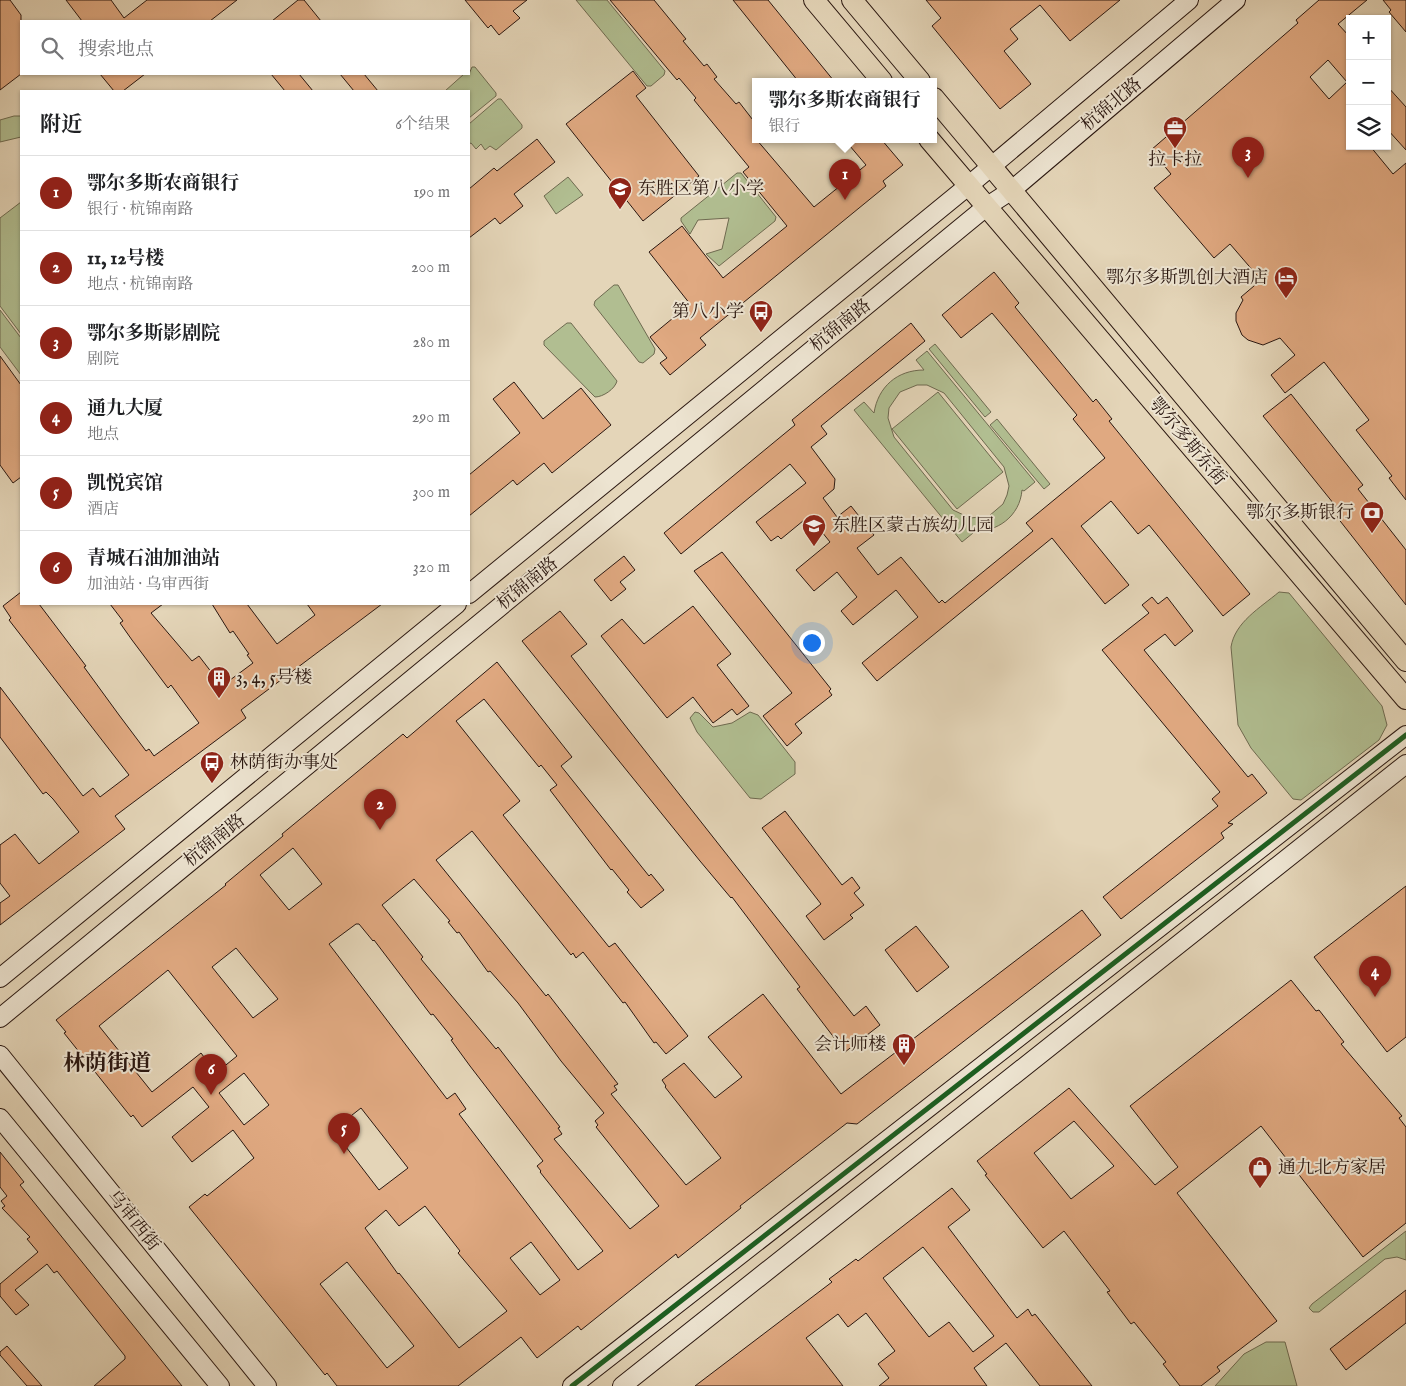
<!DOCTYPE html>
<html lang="zh">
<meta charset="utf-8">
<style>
:root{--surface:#fff;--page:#f6f6f6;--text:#202124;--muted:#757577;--line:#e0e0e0;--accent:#8f2418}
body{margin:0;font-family:"IM FELL English","Noto Serif SC",serif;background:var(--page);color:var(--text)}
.controls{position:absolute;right:15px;top:15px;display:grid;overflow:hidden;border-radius:0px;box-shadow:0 1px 4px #0004}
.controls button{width:45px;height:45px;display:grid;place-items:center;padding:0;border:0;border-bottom:1px solid var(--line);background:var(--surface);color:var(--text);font:25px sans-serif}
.you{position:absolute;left:811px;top:642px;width:18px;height:18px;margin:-12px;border:4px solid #fff;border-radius:50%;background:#1a73e8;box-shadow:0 0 0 8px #1a73e833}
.badge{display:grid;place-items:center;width:32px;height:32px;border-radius:50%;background:var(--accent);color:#fff;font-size:16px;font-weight:700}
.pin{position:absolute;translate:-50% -41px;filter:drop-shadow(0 1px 2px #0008)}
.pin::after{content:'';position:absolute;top:26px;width:18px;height:15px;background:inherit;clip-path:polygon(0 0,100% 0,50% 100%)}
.popup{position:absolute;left:752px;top:78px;width:185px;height:65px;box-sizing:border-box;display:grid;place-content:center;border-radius:0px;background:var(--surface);filter:drop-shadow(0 1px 4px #0005);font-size:16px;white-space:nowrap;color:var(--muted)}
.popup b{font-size:19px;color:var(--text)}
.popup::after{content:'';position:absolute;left:50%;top:100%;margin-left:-10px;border:10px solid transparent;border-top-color:var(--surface)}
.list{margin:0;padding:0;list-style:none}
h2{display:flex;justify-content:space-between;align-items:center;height:65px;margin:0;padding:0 20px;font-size:21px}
h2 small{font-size:16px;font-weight:400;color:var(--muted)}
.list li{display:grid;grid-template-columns:32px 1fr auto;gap:15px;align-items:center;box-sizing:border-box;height:75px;padding:0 20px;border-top:1px solid var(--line)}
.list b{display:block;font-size:19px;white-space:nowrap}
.list p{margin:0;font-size:16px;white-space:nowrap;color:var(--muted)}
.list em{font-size:16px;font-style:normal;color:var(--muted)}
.icon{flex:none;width:28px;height:28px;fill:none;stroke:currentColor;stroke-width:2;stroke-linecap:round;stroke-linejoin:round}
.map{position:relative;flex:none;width:1406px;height:1386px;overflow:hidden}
.search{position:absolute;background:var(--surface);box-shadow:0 1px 4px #0004;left:20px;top:20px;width:450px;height:55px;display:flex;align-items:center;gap:12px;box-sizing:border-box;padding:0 18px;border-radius:0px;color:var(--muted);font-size:19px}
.panel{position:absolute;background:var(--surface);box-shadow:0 1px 4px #0004;left:20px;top:90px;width:450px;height:515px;border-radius:0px}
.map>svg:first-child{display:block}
</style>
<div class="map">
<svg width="1406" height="1386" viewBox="0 0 1406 1386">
<rect width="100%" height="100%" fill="#e4d5b8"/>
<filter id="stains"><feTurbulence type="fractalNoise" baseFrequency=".004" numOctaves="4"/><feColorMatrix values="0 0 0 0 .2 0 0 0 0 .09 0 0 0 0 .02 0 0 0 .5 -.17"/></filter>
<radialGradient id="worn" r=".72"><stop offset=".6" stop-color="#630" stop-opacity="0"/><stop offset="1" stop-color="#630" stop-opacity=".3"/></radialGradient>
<g fill="#b1be91" stroke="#6e6a50" fill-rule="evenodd">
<polygon points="576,0 607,0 665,71 664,75 651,86 647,86"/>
<polygon points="472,67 475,67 496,93 496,96 469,118 469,91 445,91 464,74 469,74"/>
<polygon points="498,99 501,99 522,125 522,128 496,150 490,146 485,150 481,144 476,149 471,143 469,144 469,124"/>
<polygon points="14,116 21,116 21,137 0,142 0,120"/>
<polygon points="737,173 741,173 776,217 775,221 719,266 706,254 722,249 729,218 698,220 690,234 681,221 681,218"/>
<polygon points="568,177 583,195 556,214 544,196"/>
<polygon points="21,202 21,334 0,306 0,218"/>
<polygon points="614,285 618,285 655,349 654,354 643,363 639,362 594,305 595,301"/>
<polygon points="0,310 21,338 21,375 0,347"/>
<path d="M567,323H571L617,381C615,389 603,397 595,397L544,345V341Z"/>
<polygon points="935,344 991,412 985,417 929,349"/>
<path d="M927,351L1035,482L1024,491L1022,490C1020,516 997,533 972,531L973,533L962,542L854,410L864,402L874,413C878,387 897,370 924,370L916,360ZM917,385H927L944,393L1004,467L1009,486L1007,495L1003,504L989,516L970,518L953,510L894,437L888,418L889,408L900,392Z"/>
<polygon points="938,392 1003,472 957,509 892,429"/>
<polygon points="997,419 1050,484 1044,489 990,425"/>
<path d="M1279,592L1289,593L1382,706L1387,725L1379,740L1301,800L1293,799L1251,748L1238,725L1231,647C1235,622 1260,608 1279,592Z"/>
<polygon points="695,712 699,713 713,727 732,723 750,712 758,715 795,762 795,774 761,799 750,798 697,732 690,718"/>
<polygon points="1406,1231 1406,1260 1397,1257 1385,1259 1319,1312 1313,1312 1309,1308 1312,1304"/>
<polygon points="1266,1342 1285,1342 1297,1386 1215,1386 1244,1354"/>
</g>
<g fill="#e0a981" stroke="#2a1710" fill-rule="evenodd">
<polygon points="0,0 10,0 21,15 21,74 0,90"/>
<polygon points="66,0 111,0 124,18 147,0 237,0 210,21 82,21"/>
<polygon points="298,0 304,0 321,21 272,21"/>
<polygon points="465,0 527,0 513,11 520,18 499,35 491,25 488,28"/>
<polygon points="610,0 654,0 686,39 683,41 704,66 707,64 717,77 714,79 736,104 739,102 756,124 756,139 814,207 866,165 844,139 881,139 903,165 883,181 886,186 700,338 706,345 670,375 660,363 667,358 650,337 690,304 649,252 682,226 723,278 787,226 743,172 749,167 694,100 696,98 679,78 677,80"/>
<polygon points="733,0 768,0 834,81 798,81"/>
<polygon points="926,0 1120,0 1070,41 1040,5 1010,29 1018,39 1004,51 1031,84 1000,109 932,26 941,18"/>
<path d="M1319,0H1367L1338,24L1350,37V146H1370L1393,174L1406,163V500L1389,478L1392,476L1356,430L1369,420L1324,362L1285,393L1271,375L1295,355L1280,338L1263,345L1248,340L1242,335L1236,321V313L1243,300L1241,297L1261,280L1230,244L1214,258L1154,188L1171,174L1151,150L1298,23L1296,20ZM1328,60L1347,82L1329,99L1310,77Z"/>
<polygon points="1383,0 1406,0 1406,32 1389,12 1391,10"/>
<polygon points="633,71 646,88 636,96 699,176 643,221 566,124"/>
<polygon points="100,74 145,74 123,91 114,91"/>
<polygon points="271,74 299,74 313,91 285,91"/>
<polygon points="340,74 364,74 378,91 354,91"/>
<polygon points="1387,86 1406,107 1406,150 1387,129"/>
<polygon points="537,139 555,162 514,194 523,206 500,224 495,218 469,238 469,189 494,168 497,171"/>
<polygon points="994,272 1019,303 1015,307 1093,402 1096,399 1112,419 1109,421 1250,594 1223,616 1149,525 1138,534 1111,501 1081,526 1129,585 1105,604 1052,538 877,681 862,663 918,617 896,590 853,625 841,611 857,597 837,572 814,591 796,570 830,542 809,516 781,539 778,536 771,541 756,522 806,483 790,464 681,554 664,533 795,425 792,420 911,323 925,341 821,426 827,434 811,447 835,479 834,489 823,498 837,517 851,506 874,535 857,548 878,575 901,557 939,603 942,600 945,603 1033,531 1026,523 1105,458 1073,419 1077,415 992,313 961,338 942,315"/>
<polygon points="0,356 21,385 21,477 13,483 0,465"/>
<polygon points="514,382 543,419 581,388 611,425 552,473 544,463 517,485 513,480 469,516 469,475 520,433 493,399"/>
<polygon points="1291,394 1363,485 1358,489 1406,550 1406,605 1337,517 1342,514 1263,416"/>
<polygon points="722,552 831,689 829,691 832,695 795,724 802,733 787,746 763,716 792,693 694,571"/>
<polygon points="624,556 635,570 620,582 626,589 611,601 594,580"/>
<polygon points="21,592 21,604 39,604 86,666 84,667 119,715 146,751 149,749 154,756 199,723 171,685 168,688 132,640 120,623 123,621 110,604 163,604 151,613 192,661 199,656 222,686 253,663 247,655 249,654 233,631 230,633 212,604 247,604 277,644 315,615 307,604 382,604 241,710 246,718 115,816 125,829 0,925 0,903 10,896 0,883 0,845 15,834 39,864 79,832 53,799 46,792 43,794 0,737 0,687 83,796 93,788 100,797 129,775 9,620 11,618 3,606"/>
<polygon points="1152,597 1158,604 1167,597 1193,631 1175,646 1165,634 1144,650 1248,777 1252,774 1267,793 1228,823 1233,824 1221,833 1224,838 1121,919 1103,897 1218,806 1212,799 1220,792 1102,650 1149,613 1142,605"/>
<polygon points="693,606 731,654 717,665 749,706 737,715 732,709 713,723 693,697 667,718 601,636 622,619 644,644"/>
<polygon points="560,611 587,644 571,656 631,733 854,1016 866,1006 880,1025 845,1052 797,989 800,987 732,897 731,898 700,861 522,641"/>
<path d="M497,662L572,757L561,766L649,876L651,874L664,890L641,908L627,892L629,890L612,869L611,870L550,790L557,785L541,765L539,767L484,699L456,721L520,801L503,815L609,947L615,943L688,1036L666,1054L656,1042L654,1043L625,1002L623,1003L583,952L576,958L573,953L571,955L472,831L436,860L546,996L548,994L618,1084L614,1086L617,1090L611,1094L686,1185L721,1158L665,1087L666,1086L662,1080L684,1063L715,1098L742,1077L708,1037L763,994L841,1094L1082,910L1101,935L857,1124L847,1123L740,1206L741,1208L678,1258L676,1254L581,1330L578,1326L537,1358L521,1337L458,1386H337L327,1373L325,1375L189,1207L205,1194L207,1196L254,1158L233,1130L192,1162L172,1137L209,1107L193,1087L142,1127L133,1115L131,1117L64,1033L66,1032L56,1020L226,885L225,884L283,836L282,834L403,734L407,738ZM293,848L322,884L289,910L260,875ZM414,879L450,921L448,922L457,933L459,932L488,972L490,971L518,1003L561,1061L604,1113L595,1121L598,1125L596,1127L659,1206L630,1229L554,1139L562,1134L558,1128L560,1127L498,1047L496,1049L421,959L423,957L382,905ZM356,924H359L373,941L374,940L431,1015L433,1014L453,1039L451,1040L470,1066L543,1161L537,1166L541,1171L540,1172L603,1251L578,1270L459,1114L466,1109L455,1093L447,1099L329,944ZM236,948L278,999L253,1018L212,967ZM168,970L237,1056L216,1073L201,1053L152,1092L99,1026ZM244,1073L269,1105L244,1125L219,1093ZM361,1108L408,1168L379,1190L333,1130ZM425,1206L460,1251L458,1253L507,1311L459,1348L399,1273L398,1274L365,1228L386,1210L399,1226ZM531,1242L560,1280L540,1295L510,1258ZM347,1262L414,1346L387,1368L320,1284Z"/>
<polygon points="785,811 842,885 852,877 860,888 854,893 864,905 850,915 853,918 824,940 806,916 821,904 762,828"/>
<polygon points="1406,886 1406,1037 1387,1052 1314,957"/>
<polygon points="916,926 949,967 917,992 885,950"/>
<path d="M1291,980L1316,1011L1319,1010L1344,1042L1341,1044L1402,1116L1399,1118L1406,1127V1223L1363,1257L1261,1126L1177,1193L1277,1321L1217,1367L1220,1371L1201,1386H1180L1163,1364L1166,1362L1134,1322L1131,1324L1107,1292L1110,1291L1064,1231L1043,1248L985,1175L987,1174L977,1161L1069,1088L1155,1185L1178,1167L1130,1106ZM1074,1121L1114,1166L1071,1199L1034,1153Z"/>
<polygon points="0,1152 24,1182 20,1185 182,1386 94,1386 125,1359 125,1356 57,1271 54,1273 47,1264 15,1290 29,1305 16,1315 0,1296 0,1284 38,1252 27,1239 30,1237 2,1208 5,1206 1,1201 7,1196 0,1187"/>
<path d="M952,1188L970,1210L948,1227L1017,1318L1028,1309L1032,1316L1035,1314L1092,1386H1040L1006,1343L974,1368L987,1386H879L889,1378L878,1364L895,1351L866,1313L848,1327L838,1314L806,1338L843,1386H695L832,1282L829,1279L856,1259L858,1261ZM923,1247L994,1336L973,1352L949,1322L929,1337L883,1278Z"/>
<polygon points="1406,1290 1406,1323 1346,1370 1330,1349"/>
<polygon points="7,1346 42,1386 27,1386 0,1355 0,1352"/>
</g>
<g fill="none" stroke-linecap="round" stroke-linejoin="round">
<g stroke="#2a1710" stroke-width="20">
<g id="secondary">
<polyline points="469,594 968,186 1189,0"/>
<polyline points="0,978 457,604"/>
<polyline points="0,1018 986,207 1012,190 1236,0"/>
<polyline points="0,1055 267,1386"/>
<polyline points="0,1118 220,1386"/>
<polyline points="572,1386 1406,735"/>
<polyline points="622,1386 1406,764"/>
</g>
</g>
<g stroke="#2a1710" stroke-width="22">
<g id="primary">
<polyline points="814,0 882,81"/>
<polyline points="852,0 920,81"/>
<polyline points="934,98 1406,661"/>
<polyline points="929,139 1406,699"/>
</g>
</g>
<use href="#secondary" stroke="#ede4d1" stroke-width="18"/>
<use href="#primary" stroke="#e4d5b8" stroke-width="20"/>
<g stroke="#ede4d1" stroke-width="8">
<polyline id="cycleway" points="572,1386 1406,735"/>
</g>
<use href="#cycleway" stroke="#1b5e20" stroke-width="5"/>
</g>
<defs>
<g id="office-pin" transform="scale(1.25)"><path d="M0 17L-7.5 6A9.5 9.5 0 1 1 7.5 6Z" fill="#8f2418" stroke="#ede4d1"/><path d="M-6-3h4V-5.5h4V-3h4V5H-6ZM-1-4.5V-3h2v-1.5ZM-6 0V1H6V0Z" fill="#fff"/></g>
<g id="school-pin" transform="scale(1.25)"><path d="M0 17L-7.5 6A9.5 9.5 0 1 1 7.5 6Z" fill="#8f2418" stroke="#ede4d1"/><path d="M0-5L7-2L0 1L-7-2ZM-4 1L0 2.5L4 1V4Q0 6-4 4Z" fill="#fff"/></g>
<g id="hotel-pin" transform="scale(1.25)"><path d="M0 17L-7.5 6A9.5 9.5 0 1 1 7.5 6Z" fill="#8f2418" stroke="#ede4d1"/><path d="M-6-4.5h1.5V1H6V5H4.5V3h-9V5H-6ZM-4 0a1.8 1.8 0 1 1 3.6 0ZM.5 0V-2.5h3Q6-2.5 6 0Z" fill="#fff"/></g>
<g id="bus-pin" transform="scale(1.25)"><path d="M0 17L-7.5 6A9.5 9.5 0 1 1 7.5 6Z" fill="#8f2418" stroke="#ede4d1"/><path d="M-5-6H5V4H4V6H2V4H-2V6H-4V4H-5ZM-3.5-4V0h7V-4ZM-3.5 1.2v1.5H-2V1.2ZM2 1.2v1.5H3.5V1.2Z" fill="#fff"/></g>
<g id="bank-pin" transform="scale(1.25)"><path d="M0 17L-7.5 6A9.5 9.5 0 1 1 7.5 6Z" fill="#8f2418" stroke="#ede4d1"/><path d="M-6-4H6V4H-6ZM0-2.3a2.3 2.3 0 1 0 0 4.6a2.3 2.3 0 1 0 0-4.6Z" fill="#fff"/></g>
<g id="building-pin" transform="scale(1.25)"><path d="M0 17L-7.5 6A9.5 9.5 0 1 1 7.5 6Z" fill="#8f2418" stroke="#ede4d1"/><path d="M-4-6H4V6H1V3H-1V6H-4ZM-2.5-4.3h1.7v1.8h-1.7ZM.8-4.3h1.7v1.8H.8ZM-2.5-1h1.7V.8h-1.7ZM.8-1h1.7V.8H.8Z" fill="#fff"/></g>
<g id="shop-pin" transform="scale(1.25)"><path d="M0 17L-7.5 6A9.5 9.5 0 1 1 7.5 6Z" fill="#8f2418" stroke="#ede4d1"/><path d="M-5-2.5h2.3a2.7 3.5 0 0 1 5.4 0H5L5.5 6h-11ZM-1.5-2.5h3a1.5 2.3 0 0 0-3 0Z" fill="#fff"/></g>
</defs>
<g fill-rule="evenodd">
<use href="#office-pin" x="1175" y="128"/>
<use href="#school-pin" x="620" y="189"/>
<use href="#hotel-pin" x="1286" y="278"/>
<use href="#bus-pin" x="761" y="312"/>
<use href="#bank-pin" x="1372" y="513"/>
<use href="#school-pin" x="814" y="526"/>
<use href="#building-pin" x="219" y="678"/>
<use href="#bus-pin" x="212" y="763"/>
<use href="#building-pin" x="904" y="1045"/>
<use href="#shop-pin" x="1260" y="1168"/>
</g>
<g text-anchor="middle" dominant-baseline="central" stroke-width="4" stroke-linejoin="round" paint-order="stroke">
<g font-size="18" fill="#2a1710" stroke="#ede4d1">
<text transform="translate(1112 105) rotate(-40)">杭锦北路</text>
<text transform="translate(841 326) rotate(-39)">杭锦南路</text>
<text transform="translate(1187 442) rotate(50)">鄂尔多斯东街</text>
<text transform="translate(528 584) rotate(-39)">杭锦南路</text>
<text transform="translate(215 841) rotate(-39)">杭锦南路</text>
<text transform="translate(133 1221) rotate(51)">乌审西街</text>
</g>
<g font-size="18" fill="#2a1710" stroke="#ede4d1" text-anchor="start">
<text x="1175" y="160" text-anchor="middle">拉卡拉</text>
<text x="638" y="189">东胜区第八小学</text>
<text x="1268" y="278" text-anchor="end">鄂尔多斯凯创大酒店</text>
<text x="744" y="312" text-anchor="end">第八小学</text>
<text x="1354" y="513" text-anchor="end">鄂尔多斯银行</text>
<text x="832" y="526">东胜区蒙古族幼儿园</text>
<text x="236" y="678">3, 4, 5号楼</text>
<text x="230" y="763">林荫街办事处</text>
<text x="886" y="1045" text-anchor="end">会计师楼</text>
<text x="1278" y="1168">通九北方家居</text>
</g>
<g font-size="22" font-weight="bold" fill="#2a1710" stroke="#ede4d1">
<text x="107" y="1064">林荫街道</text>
</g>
</g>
<rect width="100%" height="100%" filter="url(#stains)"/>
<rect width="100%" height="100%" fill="url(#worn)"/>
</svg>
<div class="controls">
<button>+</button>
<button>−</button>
<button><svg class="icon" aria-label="layers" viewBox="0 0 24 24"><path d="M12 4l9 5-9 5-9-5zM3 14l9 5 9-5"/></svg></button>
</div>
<div class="you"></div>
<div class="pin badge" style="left:845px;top:200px">1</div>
<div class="popup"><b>鄂尔多斯农商银行</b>银行</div>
<div class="pin badge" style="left:380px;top:830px">2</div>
<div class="pin badge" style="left:1248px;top:178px">3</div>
<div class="pin badge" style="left:1375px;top:997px">4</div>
<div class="pin badge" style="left:344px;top:1154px">5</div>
<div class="pin badge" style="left:211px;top:1095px">6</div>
<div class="search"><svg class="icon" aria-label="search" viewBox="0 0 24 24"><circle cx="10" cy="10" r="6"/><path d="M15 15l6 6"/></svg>搜索地点</div>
<section class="panel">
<h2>附近<small>6个结果</small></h2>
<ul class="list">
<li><span class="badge">1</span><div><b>鄂尔多斯农商银行</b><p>银行 · 杭锦南路</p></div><em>190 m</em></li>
<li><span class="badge">2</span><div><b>11, 12号楼</b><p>地点 · 杭锦南路</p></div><em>200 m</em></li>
<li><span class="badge">3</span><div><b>鄂尔多斯影剧院</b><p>剧院</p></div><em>280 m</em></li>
<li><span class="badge">4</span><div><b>通九大厦</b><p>地点</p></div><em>290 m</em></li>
<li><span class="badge">5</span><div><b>凯悦宾馆</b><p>酒店</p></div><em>300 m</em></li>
<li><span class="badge">6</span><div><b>青城石油加油站</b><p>加油站 · 乌审西街</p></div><em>320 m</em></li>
</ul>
</section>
</div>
